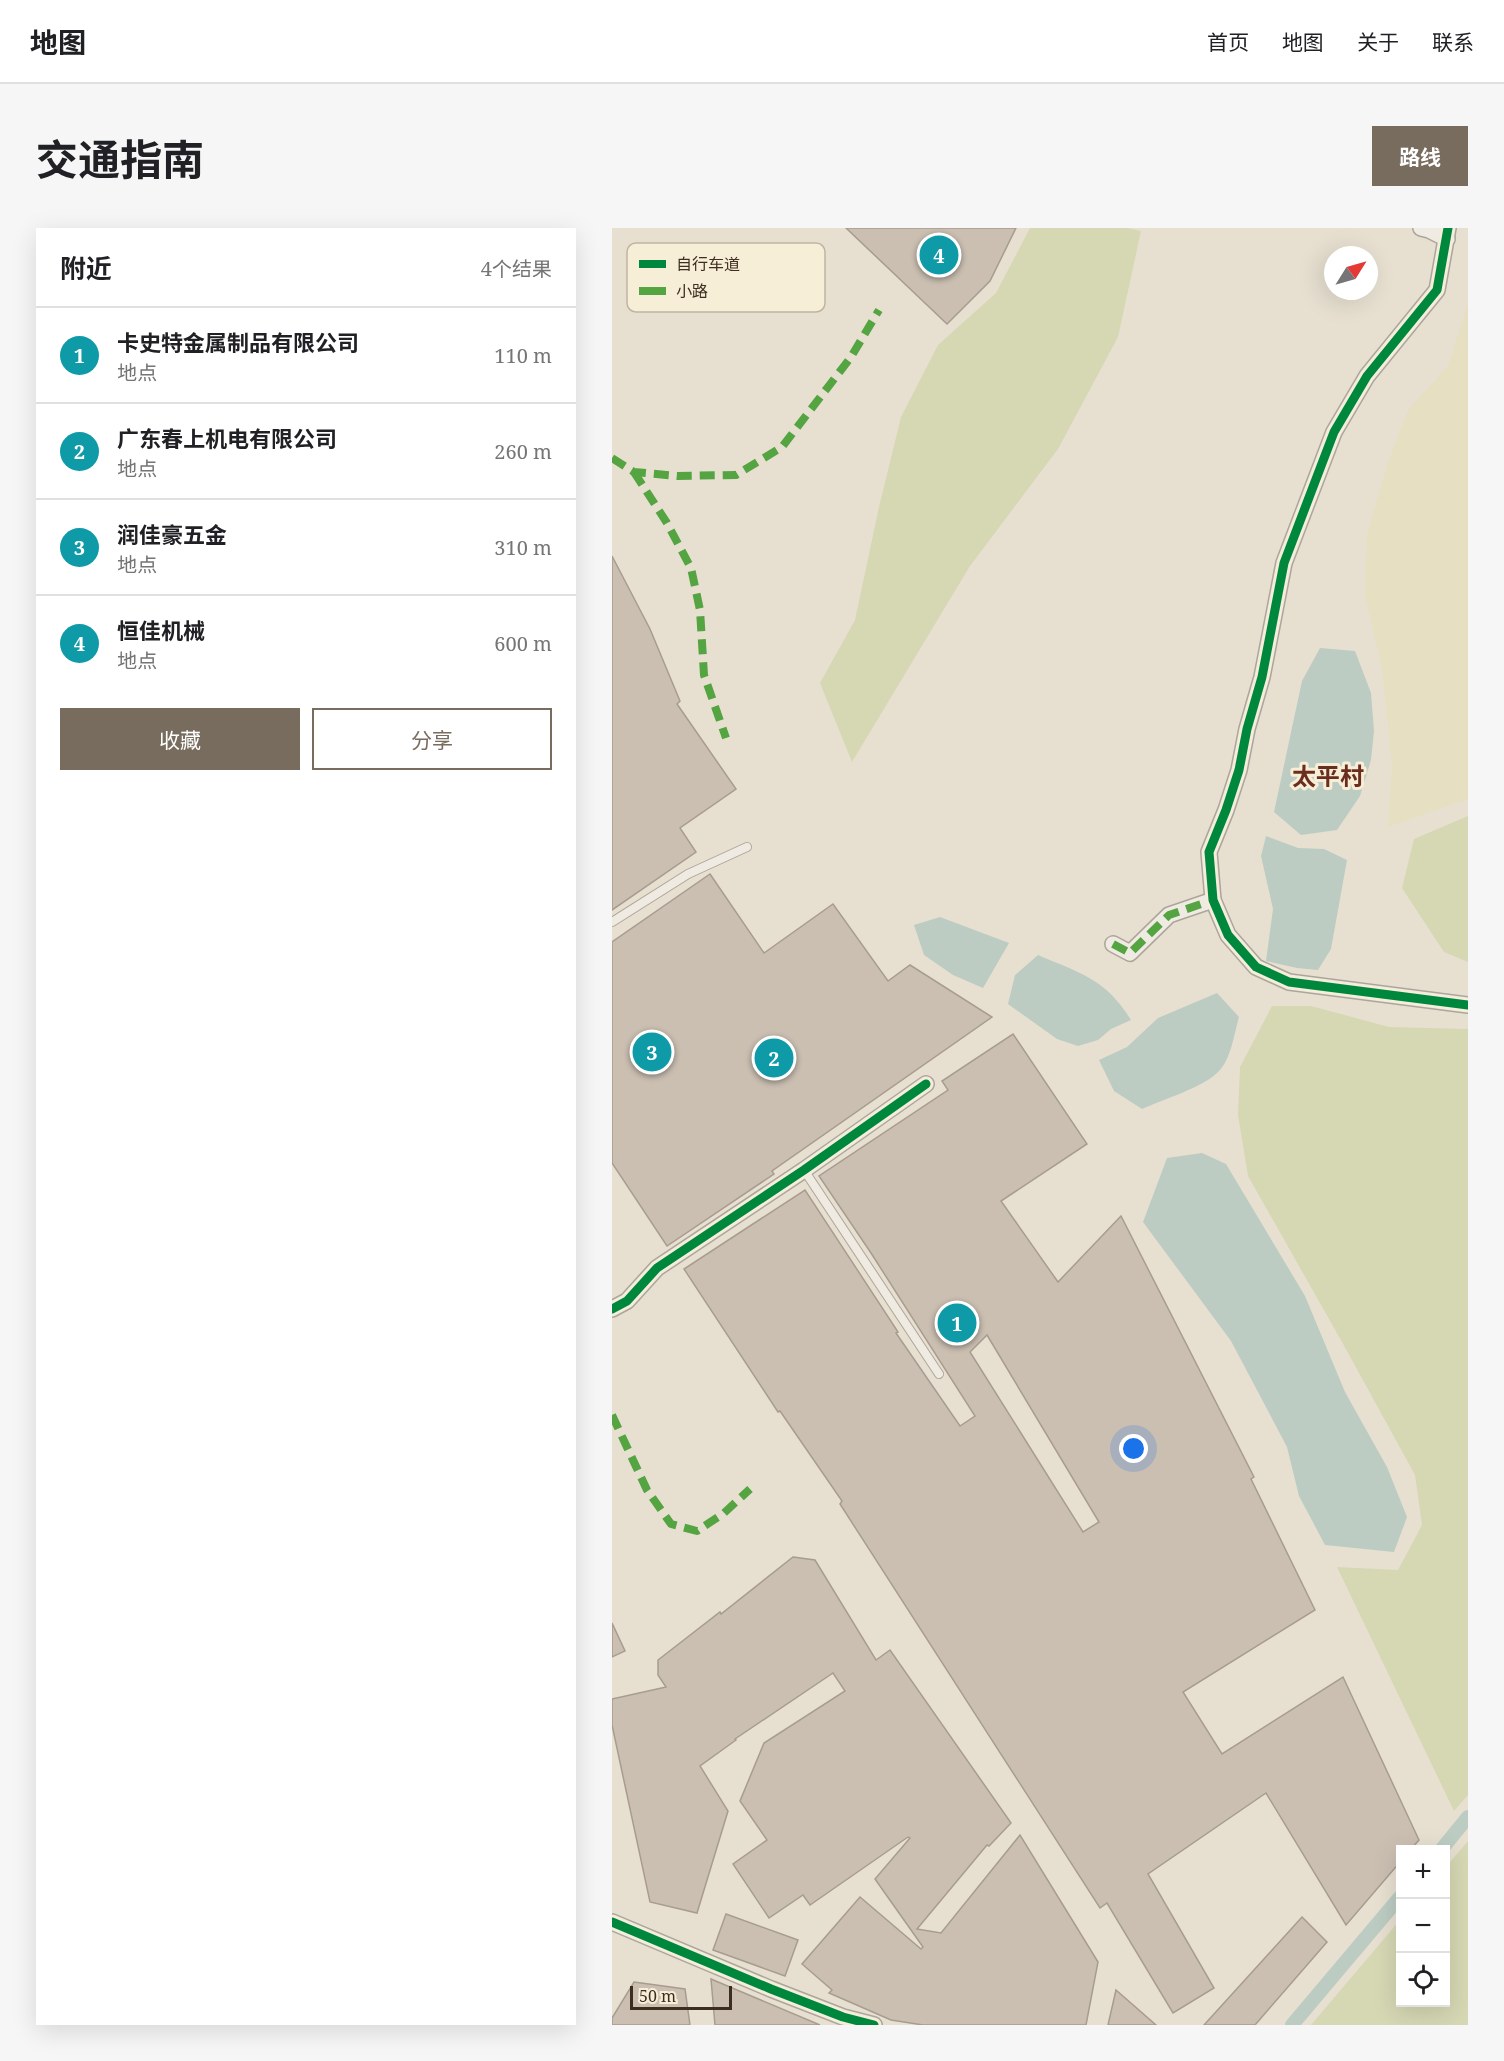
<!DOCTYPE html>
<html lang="zh">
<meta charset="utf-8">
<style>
:root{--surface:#fff;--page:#f6f6f6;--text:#202124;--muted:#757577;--line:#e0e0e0;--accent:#786c5e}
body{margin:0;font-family:"Noto Serif","Noto Sans SC",serif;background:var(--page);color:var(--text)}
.controls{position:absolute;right:18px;bottom:18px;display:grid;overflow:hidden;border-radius:0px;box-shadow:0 6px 24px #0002}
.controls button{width:54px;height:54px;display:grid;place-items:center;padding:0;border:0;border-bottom:2px solid var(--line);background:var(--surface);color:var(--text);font:30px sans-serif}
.compass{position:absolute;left:712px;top:18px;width:54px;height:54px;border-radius:50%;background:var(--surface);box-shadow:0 6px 24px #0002;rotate:53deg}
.scale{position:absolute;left:18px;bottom:15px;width:102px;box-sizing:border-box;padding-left:6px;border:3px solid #3d2e20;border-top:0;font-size:16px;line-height:21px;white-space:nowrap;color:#3d2e20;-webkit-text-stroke:4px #f7eed8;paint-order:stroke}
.you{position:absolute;left:522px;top:1221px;width:21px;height:21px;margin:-15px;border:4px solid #fff;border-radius:50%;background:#1a73e8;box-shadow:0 0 0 9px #1a73e833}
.badge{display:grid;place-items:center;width:39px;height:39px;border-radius:50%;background:var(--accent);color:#fff;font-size:20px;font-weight:700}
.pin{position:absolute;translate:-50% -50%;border:3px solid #fff;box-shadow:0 2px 6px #0006}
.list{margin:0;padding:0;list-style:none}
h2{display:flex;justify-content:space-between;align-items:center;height:78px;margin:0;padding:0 24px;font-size:26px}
h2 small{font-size:20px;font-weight:400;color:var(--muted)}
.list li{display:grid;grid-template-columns:39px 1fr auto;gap:18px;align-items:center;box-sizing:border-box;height:96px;padding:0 24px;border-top:2px solid var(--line)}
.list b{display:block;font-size:22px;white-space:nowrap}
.list p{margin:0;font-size:20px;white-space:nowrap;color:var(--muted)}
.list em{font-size:20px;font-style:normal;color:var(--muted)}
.actions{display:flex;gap:12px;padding:18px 24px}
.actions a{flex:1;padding:14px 0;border:2px solid var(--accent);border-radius:0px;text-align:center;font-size:21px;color:var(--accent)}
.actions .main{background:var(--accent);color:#fff}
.icon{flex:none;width:33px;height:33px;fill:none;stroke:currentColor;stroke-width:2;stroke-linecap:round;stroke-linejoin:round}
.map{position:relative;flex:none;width:856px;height:1797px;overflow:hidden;border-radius:0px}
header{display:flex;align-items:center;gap:36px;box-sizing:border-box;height:84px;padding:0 30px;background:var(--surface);border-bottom:2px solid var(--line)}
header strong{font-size:28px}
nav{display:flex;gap:33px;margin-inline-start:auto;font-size:21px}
.intro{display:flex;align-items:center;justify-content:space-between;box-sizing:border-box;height:144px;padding:0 36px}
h1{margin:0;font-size:42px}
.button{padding:15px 27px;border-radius:0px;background:var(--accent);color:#fff;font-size:21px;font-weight:700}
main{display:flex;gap:36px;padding:0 36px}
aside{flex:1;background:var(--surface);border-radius:0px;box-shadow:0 6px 24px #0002}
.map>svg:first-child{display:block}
</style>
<header>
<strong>地图</strong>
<nav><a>首页</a><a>地图</a><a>关于</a><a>联系</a></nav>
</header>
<div class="intro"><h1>交通指南</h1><a class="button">路线</a></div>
<main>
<aside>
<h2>附近<small>4个结果</small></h2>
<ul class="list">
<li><span class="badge" style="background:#0f9aa8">1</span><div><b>卡史特金属制品有限公司</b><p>地点</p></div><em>110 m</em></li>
<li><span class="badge" style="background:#0f9aa8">2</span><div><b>广东春上机电有限公司</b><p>地点</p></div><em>260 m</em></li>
<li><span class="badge" style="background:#0f9aa8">3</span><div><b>润佳豪五金</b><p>地点</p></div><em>310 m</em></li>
<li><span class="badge" style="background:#0f9aa8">4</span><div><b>恒佳机械</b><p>地点</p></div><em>600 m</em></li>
</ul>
<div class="actions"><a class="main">收藏</a><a>分享</a></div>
</aside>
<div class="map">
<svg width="856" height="1797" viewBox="0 0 856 1797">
<rect width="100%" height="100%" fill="#e7e0d1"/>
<polygon fill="#e6dfc2" points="856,76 856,571 776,599 780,537 770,441 753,367 755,307 775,237 796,182 836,138"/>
<g fill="#d6d7b3">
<polygon points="418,0 515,0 529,3 506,109 446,221 358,338 240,534 208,455 243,392 267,279 289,189 326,117 384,65"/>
<polygon points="856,588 856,734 832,724 790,660 802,611"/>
<polygon points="660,778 699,778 777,799 856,801 856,1567 842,1583 725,1339 786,1342 810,1297 803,1247 730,1114 636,948 626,887 628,839"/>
<polygon points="856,1613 856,1797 699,1797 788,1692 788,1774 834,1774 834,1639"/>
</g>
<g fill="#bcccc2">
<polygon points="708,420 743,423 759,465 762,503 759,532 748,568 725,602 689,607 662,584 690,453"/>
<polygon points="654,608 686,620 712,621 735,632 719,721 706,742 685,740 654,733 661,681 649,628"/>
<polygon points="328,689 397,715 371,760 341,747 312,727 302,697"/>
<path d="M426,727C468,745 494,751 519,792L499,801L486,812L466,818L445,811L396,776L403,747Z"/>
<path d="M605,765L627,789C622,806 619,833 605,845C591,859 550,872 530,881L502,863L487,832L515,819L546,790Z"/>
<polygon points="590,925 614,936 693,1068 733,1164 775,1239 795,1289 782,1324 713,1317 687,1268 675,1219 619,1113 531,994 555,930"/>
</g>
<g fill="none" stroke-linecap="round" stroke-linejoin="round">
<g stroke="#bcccc2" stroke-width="14">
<polyline points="829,1622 856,1589"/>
<polyline points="680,1797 788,1669"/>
</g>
</g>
<g fill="#cbbfb2" stroke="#a89c90" stroke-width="1.5" fill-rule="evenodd">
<polygon points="234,0 404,0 378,53 335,96"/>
<polygon points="0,328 38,401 68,473 65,476 124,561 68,600 84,624 0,682"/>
<polygon points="98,646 152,725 221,676 276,753 298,737 380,789 160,943 162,946 55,1018 0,935 0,714"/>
<path d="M401,806L475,916L389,973L446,1054L509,988L642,1249L639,1251L703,1382L571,1464L610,1526L731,1449L807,1612L798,1622H789V1633L734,1697L654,1565L536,1646L602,1760L561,1785L495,1675L488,1680L228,1276L230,1273L168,1183L166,1184L72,1041L193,962L286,1104L284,1105L348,1198L363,1188L259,1025L207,948L336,862L330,853ZM375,1107L487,1294L471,1304L358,1124Z"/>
<polygon points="181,1329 203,1332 264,1432 278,1422 399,1595 377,1618 375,1617 305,1701 329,1705 408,1607 486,1734 474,1797 311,1797 279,1792 217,1765 220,1762 190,1736 248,1669 309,1721 311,1719 263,1651 298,1610 296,1609 198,1677 191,1667 157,1690 121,1636 155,1612 128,1573 152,1515 233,1463 221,1445 123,1511 124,1512 88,1538 116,1583 85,1685 38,1674 0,1497 0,1471 54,1459 46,1447 46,1432 108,1384 109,1386"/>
<polygon points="0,1395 13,1423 0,1429"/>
<polygon points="114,1686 186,1712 173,1748 101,1722"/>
<polygon points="690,1689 715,1714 643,1797 592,1797"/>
<polygon points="99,1751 208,1797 103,1797"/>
<polygon points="22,1754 73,1761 78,1797 0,1797 0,1790"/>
<polygon points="504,1762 544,1797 496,1797"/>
</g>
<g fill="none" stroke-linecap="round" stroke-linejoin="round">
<g stroke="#ada599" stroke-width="10">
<g id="lane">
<polyline points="0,694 76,646 135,619"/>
<polyline points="192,942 327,1146"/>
</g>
</g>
<g stroke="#ada599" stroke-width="18">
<g id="street">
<polyline points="809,0 817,2 835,11"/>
<polyline points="836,0 825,62 755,148 722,204 672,335 650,449 635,501 627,542 614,582 597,624 601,672 616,707 644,739 677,754 856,777"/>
<polyline points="501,716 518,725 557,687 601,672"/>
<polyline points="0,1081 15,1073 45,1040 192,942 314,856"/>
<polyline points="0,1694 159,1761 231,1789 262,1797"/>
</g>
</g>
<use href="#lane" stroke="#efebe3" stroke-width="8"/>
<use href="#street" stroke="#efebe3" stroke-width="15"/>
<g stroke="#54a441" stroke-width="8" stroke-dasharray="15 8" stroke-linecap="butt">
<polyline points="0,230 22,244 65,248 124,247 170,219 239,129 267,82"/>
<polyline points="22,244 55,295 79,340 88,382 92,447 114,510"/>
<polyline points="501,716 518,725 557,687 601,672"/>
<polyline points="0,1187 35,1262 59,1296 85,1303 112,1285 138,1261"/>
</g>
<g stroke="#f7eed8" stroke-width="13">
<g id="cycleway">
<polyline points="836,0 825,62 755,148 722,204 672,335 650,449 635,501 627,542 614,582 597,624 601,672 616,707 644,739 677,754 856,777"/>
<polyline points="0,1081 15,1073 45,1040 192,942 314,856"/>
<polyline points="0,1694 159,1761 231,1789 262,1797"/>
</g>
</g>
<use href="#cycleway" stroke="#00873e" stroke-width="9"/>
</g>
<g text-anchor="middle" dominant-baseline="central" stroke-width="6" stroke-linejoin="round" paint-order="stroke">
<g font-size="24" font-weight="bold" fill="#6b2e1e" stroke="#f7eed8">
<text x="716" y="547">太平村</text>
</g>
</g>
<rect x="15" y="15" width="198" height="69" rx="9" fill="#f7eed8" stroke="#bfb4a1" stroke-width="1.5"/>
<rect x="27" y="32" width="27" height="8" fill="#00873e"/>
<rect x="27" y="59" width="27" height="8" fill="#54a441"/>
<g font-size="16" fill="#3d2e20">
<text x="64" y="42">自行车道</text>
<text x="64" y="69">小路</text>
</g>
</svg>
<div class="controls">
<button>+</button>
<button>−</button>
<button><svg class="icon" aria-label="locate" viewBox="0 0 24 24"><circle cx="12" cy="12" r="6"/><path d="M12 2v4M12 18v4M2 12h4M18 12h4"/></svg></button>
</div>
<svg class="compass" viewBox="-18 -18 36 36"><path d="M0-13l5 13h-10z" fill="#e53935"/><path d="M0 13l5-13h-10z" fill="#757577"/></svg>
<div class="scale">50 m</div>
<div class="you"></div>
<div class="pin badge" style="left:345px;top:1095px;background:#0f9aa8">1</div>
<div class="pin badge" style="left:162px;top:830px;background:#0f9aa8">2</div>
<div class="pin badge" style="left:40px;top:824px;background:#0f9aa8">3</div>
<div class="pin badge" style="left:327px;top:27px;background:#0f9aa8">4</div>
</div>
</main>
